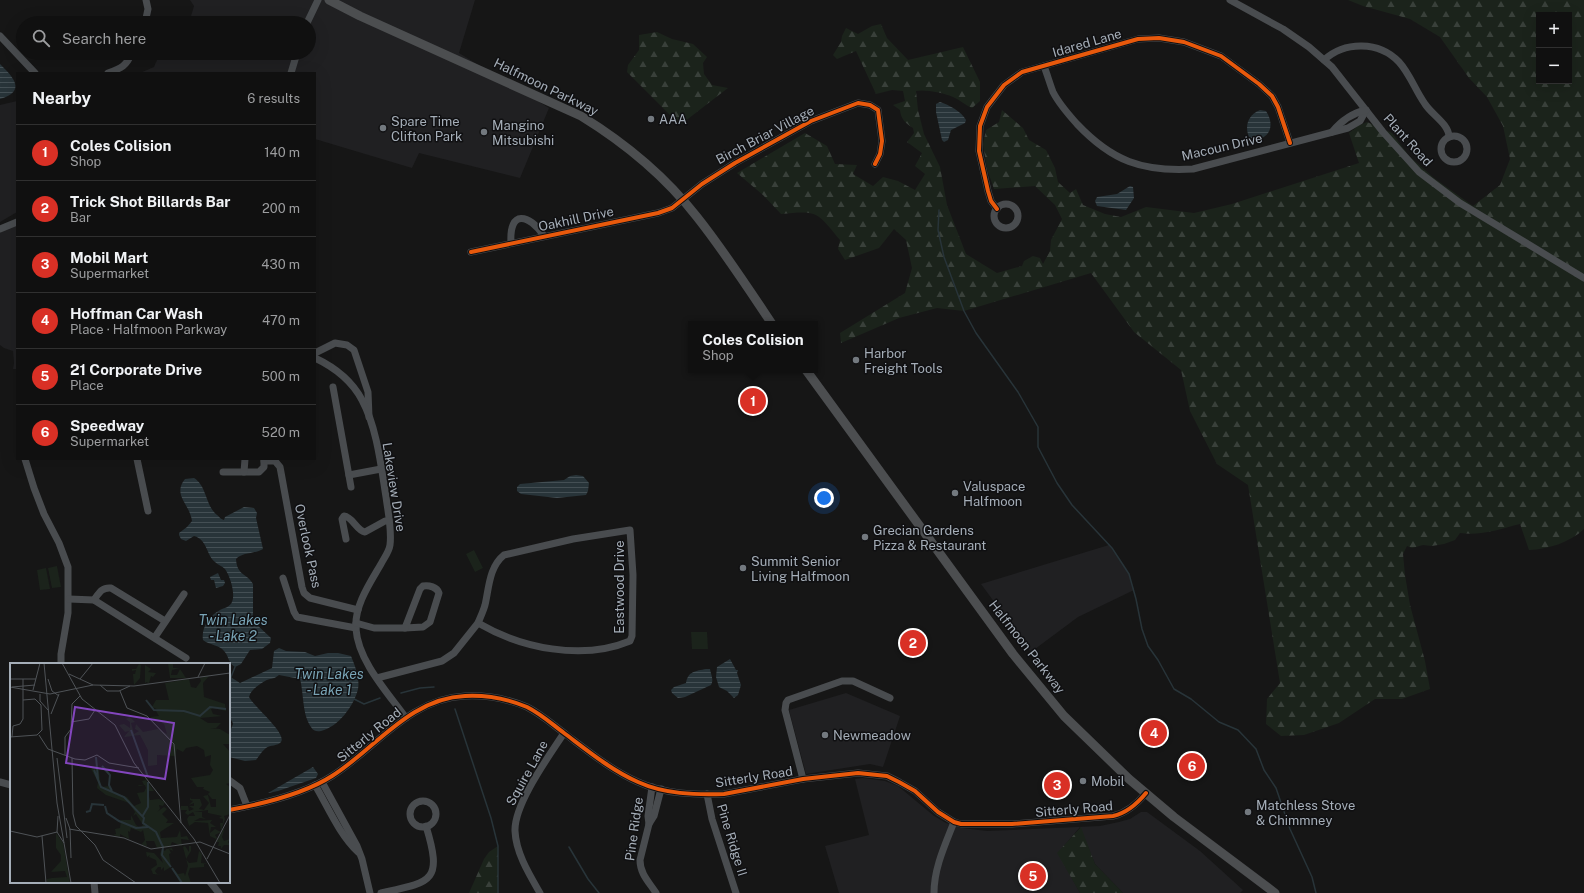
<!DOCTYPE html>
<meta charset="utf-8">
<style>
:root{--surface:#101010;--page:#1e1e1e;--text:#f1f3f6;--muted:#9c9d9f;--line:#303030;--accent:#d93025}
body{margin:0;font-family:"Public Sans",sans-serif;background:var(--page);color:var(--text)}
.controls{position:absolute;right:12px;top:12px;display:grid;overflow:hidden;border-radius:0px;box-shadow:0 4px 16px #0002}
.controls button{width:36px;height:36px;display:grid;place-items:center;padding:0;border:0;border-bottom:1px solid var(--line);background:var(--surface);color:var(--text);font:20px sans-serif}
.you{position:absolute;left:824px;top:498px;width:14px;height:14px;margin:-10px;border:3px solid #fff;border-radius:50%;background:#1a73e8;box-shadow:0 0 0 6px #1a73e833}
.badge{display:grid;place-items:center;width:26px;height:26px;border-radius:50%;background:var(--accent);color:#fff;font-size:13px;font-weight:700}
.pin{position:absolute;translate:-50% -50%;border:2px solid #fff;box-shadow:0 1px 4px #0006}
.popup{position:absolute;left:688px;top:321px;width:130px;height:52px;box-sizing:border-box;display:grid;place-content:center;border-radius:0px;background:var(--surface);filter:drop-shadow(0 1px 3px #0005);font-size:13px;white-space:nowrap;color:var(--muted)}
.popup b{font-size:15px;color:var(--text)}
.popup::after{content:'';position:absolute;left:50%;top:100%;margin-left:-8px;border:8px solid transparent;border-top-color:var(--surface)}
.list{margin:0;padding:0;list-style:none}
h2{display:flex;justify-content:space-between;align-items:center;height:52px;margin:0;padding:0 16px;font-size:17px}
h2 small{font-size:13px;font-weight:400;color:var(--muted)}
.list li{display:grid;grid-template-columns:26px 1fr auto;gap:12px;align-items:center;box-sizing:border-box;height:56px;padding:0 16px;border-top:1px solid var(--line)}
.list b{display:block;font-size:15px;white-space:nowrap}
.list p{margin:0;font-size:13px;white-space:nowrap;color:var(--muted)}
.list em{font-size:13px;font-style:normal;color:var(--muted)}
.icon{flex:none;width:22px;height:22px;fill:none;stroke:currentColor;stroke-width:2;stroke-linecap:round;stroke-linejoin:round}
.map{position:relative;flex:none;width:1584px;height:893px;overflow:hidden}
.search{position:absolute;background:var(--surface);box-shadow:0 4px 16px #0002;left:16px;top:16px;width:300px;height:44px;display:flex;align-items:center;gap:10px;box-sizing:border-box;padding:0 14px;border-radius:22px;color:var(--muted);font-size:15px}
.panel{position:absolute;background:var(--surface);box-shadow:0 4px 16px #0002;left:16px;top:72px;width:300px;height:388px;border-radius:0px}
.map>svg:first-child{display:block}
</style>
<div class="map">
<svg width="1584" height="893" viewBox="0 0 1584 893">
<defs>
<pattern id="forest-firs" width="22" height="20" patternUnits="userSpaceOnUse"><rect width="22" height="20" fill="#1b231b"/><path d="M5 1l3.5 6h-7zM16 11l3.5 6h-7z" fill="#39403a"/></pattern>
<pattern id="water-rules" width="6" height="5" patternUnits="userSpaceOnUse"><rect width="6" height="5" fill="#283439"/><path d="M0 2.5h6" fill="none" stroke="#444f54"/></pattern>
</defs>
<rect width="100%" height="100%" fill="#161616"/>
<g fill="#202022">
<polygon points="190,0 475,0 459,53 549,108 520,178 419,153 412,168 315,139 315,73 140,73 154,67 160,53 309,53 309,23 189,23 194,6"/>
<polygon points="17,101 17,212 0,222 0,105"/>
<polygon points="17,224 17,369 13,369 14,363 13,351 4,348 0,345 0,231"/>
<polygon points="1109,545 1129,574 1134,590 1078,617 1031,652 981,584"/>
<polygon points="846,693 900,716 883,767 870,764 806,774 789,710"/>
<polygon points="863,778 885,781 898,786 934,816 946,823 962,828 987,831 1100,826 1119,822 1130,819 1141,812 1147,812 1200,851 1243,890 1240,893 1123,893 1095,864 1080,827 1058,853 1080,893 839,893 825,846 869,835 855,779"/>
</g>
<g fill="url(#forest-firs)" fill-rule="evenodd">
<path d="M1348,0H1584V529C1569,543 1548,549 1529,550L1520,524C1500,529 1481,536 1460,533L1455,540L1444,544L1432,546L1423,545L1412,548L1407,546L1403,554L1405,575L1410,605L1425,661L1430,689L1402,699H1375L1339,723L1304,735L1281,736L1266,724L1267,699L1280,683L1248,485L1217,464L1190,411L1181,370L1134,332L1091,273L964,311L937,308L899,318L841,343L840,333L905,293L912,268L906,240L894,229L879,248L845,260L838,249L840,240C817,212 818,210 781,214L763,195L737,173L805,133L827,146L835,164L857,165L853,174L873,186L883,177L898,181L915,190L925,174L915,166L922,153L907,142L914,133L913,128C905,123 901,119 900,110L893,105L905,101L903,91L892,90L876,94L856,51L837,59L833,55L841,42L842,36L846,28L858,34L872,26L881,24L887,38L908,60L963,47L980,82V101L972,108C965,105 960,100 953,97C945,93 924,89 916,91L918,110L924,134L940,167L947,205L966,254L997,273L1022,266L1024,261L1033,256L1040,258L1043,264L1050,251L1051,240L1062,219L1055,205L1035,186L994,189L987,169L983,144L986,130L999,122L1002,110L1023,128L1029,140L1046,150L1055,168L1058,182L1070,193L1076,189L1083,205L1105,214L1121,217L1146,207L1194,213L1232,204L1359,163L1349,133L1358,126L1367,122L1392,133L1409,156L1434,178L1473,206L1500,185L1510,159L1503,126L1487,97L1469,78L1440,37L1410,19L1363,6ZM1539,15H1569V81H1539Z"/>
<polygon points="657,32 672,39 693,44 707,57 703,63 704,74 712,85 728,88 680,125 627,72 628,65 639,50 639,35"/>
<polygon points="1081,827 1095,864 1123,893 1080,893 1057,853"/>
<polygon points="498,846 498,893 469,893 484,859 489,852"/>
</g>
<g fill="#1b231b">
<polygon points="474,550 483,568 475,572 466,554"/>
<polygon points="57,566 61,587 52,588 48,568"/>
<polygon points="46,568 50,589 40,590 37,570"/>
<polygon points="691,632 707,632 708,649 692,649"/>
</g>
<g fill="url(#water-rules)">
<path d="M0,64C13,77 27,91 0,99Z"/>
<path d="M940,102C949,105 961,111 966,120L965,123L951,130L948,140L944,142L942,140L936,112V104Z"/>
<path d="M1260,110L1266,111C1276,126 1269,142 1250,139C1244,128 1247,115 1260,110Z"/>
<polygon points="1130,186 1133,187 1134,198 1126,210 1097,206 1095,201 1097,197 1117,194"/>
<polygon points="576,475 583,476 589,483 588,491 586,495 557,498 521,494 517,491 517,487 520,484 564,480 570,476"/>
<path d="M194,478C207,486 205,505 217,515C220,517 220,519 224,520L225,517L244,507L254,508L257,513L256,518L263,549C255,554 242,552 236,559C237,576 247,573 253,584V618L256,624L271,638L270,643L262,649L250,650L241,664L235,667C228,663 229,656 224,651C220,645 209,645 203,640C201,628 209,616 220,610C224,608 230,607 232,602C234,597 233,591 232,586C231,581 228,573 225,569C222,566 218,565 215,562C206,555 208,540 194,536L186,541L181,539L179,535V533L187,527L192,521C190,504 172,495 185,479Z"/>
<polygon points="218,573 221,580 224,580 225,583 223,586 216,588 214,580 211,580 210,577"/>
<path d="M279,648L286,651L305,652L315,656L328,653H338L351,656C355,666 360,678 358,689C354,706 338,727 321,731C317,732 313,731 311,727C302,714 304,694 300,679L279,675C273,680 270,678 265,681C258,685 251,690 249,697C254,707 287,733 281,742C278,746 270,745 266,748C263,750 259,756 256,760L245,761L229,757V734L233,724L232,721L229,718V676L240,683L272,668L274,651Z"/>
<polygon points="730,659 736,670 738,670 737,673 741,685 738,695 734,698 727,691 719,687 716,677 717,667"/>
<path d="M706,669H710C711,675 714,680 711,685L685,697L678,698L672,693L671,690L674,687L686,683C688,671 696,671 706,669Z"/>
<polygon points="313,767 318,774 316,778 278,791 268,793"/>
</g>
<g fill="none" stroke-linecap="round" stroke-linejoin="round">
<g stroke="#283439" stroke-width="1.5">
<polyline points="939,210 938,230 944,257 964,311 976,333 1018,392 1038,427 1038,447 1057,483 1072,505 1112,548 1129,574 1136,599 1142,629 1148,646 1158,660 1174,689 1191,699 1219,722 1238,730 1256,749 1264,770 1276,788 1290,829 1312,877 1316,893"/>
<polyline points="231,677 235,667"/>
<polyline points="401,693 420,688 434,687"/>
<polyline points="354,699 364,704 380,698"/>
<polyline points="455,709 491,818 498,846 498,893"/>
<polyline points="569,847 588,879 599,893"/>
</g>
<g stroke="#494c4f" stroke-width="7">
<polyline points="1230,0 1283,29 1309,47 1332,67 1383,132 1419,172 1460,203 1584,278"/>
<polyline points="145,23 148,9 146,0"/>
<polyline points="307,23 318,0"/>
<polyline points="0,36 35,73"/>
<path d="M1324,60C1345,41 1379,41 1399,62C1410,74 1415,90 1425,104C1432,115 1449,124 1449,137"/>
<path d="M1044,66C1047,74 1050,84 1053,92C1059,104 1068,114 1077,124C1112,161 1142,172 1193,169L1348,128L1360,121L1366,110"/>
<path d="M108,73C122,68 126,66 132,53"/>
<polyline points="291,73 297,53"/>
<path d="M1332,132C1342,120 1352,113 1366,110"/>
<circle cx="1454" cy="149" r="13"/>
<circle cx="1006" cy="216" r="12"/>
<polyline points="997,209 991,201 988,191 979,151 980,126 987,107 1004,85 1022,72 1138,39 1159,38 1184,42 1221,56 1259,84 1272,96 1278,107 1290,143"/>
<polyline points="0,229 17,222"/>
<path d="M511,243C509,209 529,214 544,236"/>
<polyline points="471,252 658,213 672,208 702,184 735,163 811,121 858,103 870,105 878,110 882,141 880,154 875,164"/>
<polyline points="315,353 335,343 347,345 354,350 368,392 369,417"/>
<path d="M315,358C334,367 352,381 362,400C377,428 381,466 386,497C388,512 392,530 390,545C389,552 384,558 381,564C370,583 354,606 356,629C358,661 388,693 406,718"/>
<polyline points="333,387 351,487"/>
<polyline points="25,459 34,488 44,514 59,543 68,567 68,613 61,654 61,664"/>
<polyline points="137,459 148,511"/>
<polyline points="264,461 275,461 280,467 302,587 304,593 310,598 358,610"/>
<polyline points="223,472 259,472 264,467 264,459"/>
<polyline points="244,472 245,459"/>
<polyline points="349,475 381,469"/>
<path d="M630,530L633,575L632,636L630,641C582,661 521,648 478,623C480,618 483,612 485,605C489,588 489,567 504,555L573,539Z"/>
<path d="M346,539L342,519L344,516C353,517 356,530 365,532L385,521H389"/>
<polyline points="283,578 294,612 297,617 356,628"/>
<path d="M423,586C429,585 437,587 439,593L430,622L423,627L405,628L420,589Z"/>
<polyline points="69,599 94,600 186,658"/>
<path d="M94,600C99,593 102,587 111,588L165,621"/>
<polyline points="356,623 374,628 405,628"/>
<polyline points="155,637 184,594"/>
<polyline points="377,678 442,661 454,653 478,623"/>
<polyline points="803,779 785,710 786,703 788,700 842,681 853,681 890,698"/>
<polyline points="229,780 240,788 247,806"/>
<polyline points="0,782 11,785"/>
<polyline points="322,782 357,846 362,859 370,893"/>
<path d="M315,785C328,807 339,834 358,852"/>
<path d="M652,787L648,816L649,824L640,860C640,874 649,882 656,893"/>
<polyline points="707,794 712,819 736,893"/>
<circle cx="423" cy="814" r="13"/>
<path d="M229,810C262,804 304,794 332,776C375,749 410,698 465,696C485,695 508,699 527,707C541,714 552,724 564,733C588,751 611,770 638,782C664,794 695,795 724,794L803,779L858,773L887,776L899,782L915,791L938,812L954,822L961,824H1012L1113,816C1127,813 1137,804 1146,793"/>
<polyline points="649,824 654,816 661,789"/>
<polyline points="94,882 95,893"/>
<polyline points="210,882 219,893"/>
<path d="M381,893C432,882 443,882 426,826"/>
<path d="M540,893C529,874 516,853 515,831C514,804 549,756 564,733"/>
<path d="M934,893C934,868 945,845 954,822"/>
</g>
<g stroke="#4c4e50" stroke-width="9">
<path d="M329,0L360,16L581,116C625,143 665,176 697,217C724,251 748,288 772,324"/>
<polyline points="806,370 1013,654 1064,716 1129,779 1174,817 1275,893"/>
</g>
<g stroke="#101012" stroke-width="6">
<g id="cycleway">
<polyline points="997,209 991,201 988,191 979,151 980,126 987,107 1004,85 1022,72 1138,39 1159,38 1184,42 1221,56 1259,84 1272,96 1278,107 1290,143"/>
<polyline points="471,252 658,213 672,208 702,184 735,163 811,121 858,103 870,105 878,110 882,141 880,154 875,164"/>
<path d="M229,810C262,804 304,794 332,776C375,749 410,698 465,696C485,695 508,699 527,707C541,714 552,724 564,733C588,751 611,770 638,782C664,794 695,795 724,794L803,779L858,773L887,776L899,782L915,791L938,812L954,822L961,824H1012L1113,816C1127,813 1137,804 1146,793"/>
</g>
</g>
<use href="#cycleway" stroke="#e8590c" stroke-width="4"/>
</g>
<g fill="#73797f" stroke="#101012" stroke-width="1.5">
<circle cx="651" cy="119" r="4"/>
<circle cx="383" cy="128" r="4"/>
<circle cx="484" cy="132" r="4"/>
<circle cx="856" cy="360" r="4"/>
<circle cx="955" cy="493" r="4"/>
<circle cx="865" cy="537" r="4"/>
<circle cx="743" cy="568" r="4"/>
<circle cx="825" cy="735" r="4"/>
<circle cx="1083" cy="781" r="4"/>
<circle cx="1248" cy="812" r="4"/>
</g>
<g text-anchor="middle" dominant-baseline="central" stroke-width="3" stroke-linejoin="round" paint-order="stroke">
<g font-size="13" fill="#a5aeb8" stroke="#101012">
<text transform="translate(1087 43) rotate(-16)">Idared Lane</text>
<text transform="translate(546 87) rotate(26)">Halfmoon Parkway</text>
<text transform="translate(765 135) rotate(-28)">Birch Briar Village</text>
<text transform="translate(1408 140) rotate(48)">Plant Road</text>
<text transform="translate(1222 147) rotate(-13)">Macoun Drive</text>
<text transform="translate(576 219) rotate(-12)">Oakhill Drive</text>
<text transform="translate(394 487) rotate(81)">Lakeview Drive</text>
<text transform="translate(308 546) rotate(78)">Overlook Pass</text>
<text transform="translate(619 587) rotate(-90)">Eastwood Drive</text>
<text transform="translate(1027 647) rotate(52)">Halfmoon Parkway</text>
<text transform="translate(369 735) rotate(-39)">Sitterly Road</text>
<text transform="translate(527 773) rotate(-61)">Squire Lane</text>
<text transform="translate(754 777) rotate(-9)">Sitterly Road</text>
<text transform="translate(1074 809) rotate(-5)">Sitterly Road</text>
<text transform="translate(634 829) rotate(-82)">Pine Ridge</text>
<text transform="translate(732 840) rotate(73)">Pine Ridge II</text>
</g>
<g font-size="13" fill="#a5aeb8" stroke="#101012" text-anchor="start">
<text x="659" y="119">AAA</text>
<text x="391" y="121">Spare Time<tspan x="391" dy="15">Clifton Park</tspan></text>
<text x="492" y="125">Mangino<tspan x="492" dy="15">Mitsubishi</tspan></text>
<text x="864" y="353">Harbor<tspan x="864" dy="15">Freight Tools</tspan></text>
<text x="963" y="486">Valuspace<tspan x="963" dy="15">Halfmoon</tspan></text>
<text x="873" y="530">Grecian Gardens<tspan x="873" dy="15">Pizza &amp; Restaurant</tspan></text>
<text x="751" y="561">Summit Senior<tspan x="751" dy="15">Living Halfmoon</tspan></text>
<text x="833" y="735">Newmeadow</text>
<text x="1091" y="781">Mobil</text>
<text x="1256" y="805">Matchless Stove<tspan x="1256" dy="15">&amp; Chimmney</tspan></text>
</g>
<g font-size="14" font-style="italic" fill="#79a4b6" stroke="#101012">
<text x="233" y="620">Twin Lakes<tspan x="233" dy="16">- Lake 2</tspan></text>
<text x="329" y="674">Twin Lakes<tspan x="329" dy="16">- Lake 1</tspan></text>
</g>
</g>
<g transform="translate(10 663)">
<rect width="220" height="220" fill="#161616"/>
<path d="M158,0H163V5H170L162,7L161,12H167L170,6L176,15H160ZM129,1L131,2L130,15L124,22L123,11H125L126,7L122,8V6H126ZM135,2L141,6L138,9L146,10L143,14L141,13L139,20L136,19L135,21ZM199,13L193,20L194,34L215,41L216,48L203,45L201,46L203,51L212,53L190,55L198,60H211L206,65H200L210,66L220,72V81H213L220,89V120L216,121L220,124V151L214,153L215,156L211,168L210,160H213V156L209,155L212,153L198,150V147L184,149H192V154L196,156L190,155L184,158L202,157L200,160L206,164H201L200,170L205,166L211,169L205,172L207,175L206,176L200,173L198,160L185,159L179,163L177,156L179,153H185L183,149L178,152L175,150L177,147H171V143H178L179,148L184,146L179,143H184V140L179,142L183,138L180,137V134L181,136H190L192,142L189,146L194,147L199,140L193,133L198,132L201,144H206V136H202L198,131L200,129L193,126L194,124H187L181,115L200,112L203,107L200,102L201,92L195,94L194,87L187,83L176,85L173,89L167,86L165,93L147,92V102L138,103V87L130,72L114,74L119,68L115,69L109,62L114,61L120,65V59L116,56L120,54L125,59L121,60L124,71L129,68L125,66L126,61L133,69L148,66L157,71L154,61L140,54L149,53L146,48H151L142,44L146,37H159L155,20L179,16L181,24L186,25L191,18L190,15ZM88,102L91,124L100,123L102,129L117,134L124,143L131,140L127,130L134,129L136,125L135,122L129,123L128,122H134L132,118L136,117L144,128H139V133L145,131L139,133L140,137L149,136L155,139L153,143L149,142L150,146L147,149L154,144L157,146L152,151L158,157L156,160H164L150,169L151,175L167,174L170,167L171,174L177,173L179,177L171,176L172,183L162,179L160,184L147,185L144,178H136L137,183L131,182L135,177L133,167L131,169L121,165L120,169L118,168L119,176L110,171V174L103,172L106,171L105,166L110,165L111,157H121V152L126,162L130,165L133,162L126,151L123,153L125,149L119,140L96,132L87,125L88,119L81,106ZM215,164L212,174L214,178L220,176L218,179L220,182H214L211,186V183H208L209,179H206ZM46,170L53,180L60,220H37V216L42,215L57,214L55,208L41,209L51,198V192L46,185ZM175,183L179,189V183H181V188L176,196L179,200L187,199L189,188L192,191L191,200L199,201H194V204L180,205L178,211L181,220H170L162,204L168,211L174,210L175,213L178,203L173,184ZM162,185L163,188L159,186L161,190L159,191L161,204L154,208V204L151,207V204H148L145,208L147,211L154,212L143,211L141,206L147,202L146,197L139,194L140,192L137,194L136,189L144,190L153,200L150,191L152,186L155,188L156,186Z" fill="#1b231b"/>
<path fill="none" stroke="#283439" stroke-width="2" d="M136,37L144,47L174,48L190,53L200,44L216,46M121,67L138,114M86,94L88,116M92,103L100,112L99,122L102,128M84,107L91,124L114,134L134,155L133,160L146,169L153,184L152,192L161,204M95,143L97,150L109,158L126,165L138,164M76,149L80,148L82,141L94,142M132,154L138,144V119M162,205L172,220"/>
<path fill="none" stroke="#4f5357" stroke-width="1" d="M34,0L47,140L61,220M52,0L72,36L105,62L124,100L184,176L210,220M59,11L83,22M188,14L195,0M0,16H26M38,16L42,28L49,33M70,16L83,0M90,22L97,28H109L120,23M0,24L40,31L83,22L124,23L220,10M2,24L25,22M23,27L30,0M110,28L117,45L137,53L164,81L171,160M30,31V38L38,47M41,51L49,31M61,59L79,56L85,47M29,72L38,86L65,96L75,97L87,92L99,100L129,105M0,74L27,72L32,67L31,42L25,36L13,37M2,74L3,63L10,61L13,56V16M55,92V74L61,66L62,41L70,33M47,95L57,175M62,95L63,151L66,163L85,182L93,197L126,220M48,153L47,169L54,180M56,155L60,166L61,195M59,166L114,175L141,186L190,179L220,191M0,168L27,174L47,169M32,173L36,220M197,196L220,152"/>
<path fill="#8346be" fill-opacity="0.15" stroke="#8346be" stroke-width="2" d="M65,44L164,60L155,116L56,100Z"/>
<rect width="220" height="220" fill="none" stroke="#a5aeb8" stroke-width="2"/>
</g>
</svg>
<div class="controls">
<button>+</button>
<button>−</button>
</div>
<div class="you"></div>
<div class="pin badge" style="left:753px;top:401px">1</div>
<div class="popup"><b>Coles Colision</b>Shop</div>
<div class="pin badge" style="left:913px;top:643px">2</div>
<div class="pin badge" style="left:1057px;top:785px">3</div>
<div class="pin badge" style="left:1154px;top:733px">4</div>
<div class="pin badge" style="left:1033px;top:876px">5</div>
<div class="pin badge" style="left:1192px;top:766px">6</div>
<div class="search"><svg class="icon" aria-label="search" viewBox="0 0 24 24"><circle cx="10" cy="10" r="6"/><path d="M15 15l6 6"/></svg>Search here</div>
<section class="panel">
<h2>Nearby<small>6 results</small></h2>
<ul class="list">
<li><span class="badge">1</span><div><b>Coles Colision</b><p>Shop</p></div><em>140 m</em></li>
<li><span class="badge">2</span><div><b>Trick Shot Billards Bar</b><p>Bar</p></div><em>200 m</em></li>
<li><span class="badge">3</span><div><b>Mobil Mart</b><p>Supermarket</p></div><em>430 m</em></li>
<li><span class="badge">4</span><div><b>Hoffman Car Wash</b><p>Place · Halfmoon Parkway</p></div><em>470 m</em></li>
<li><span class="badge">5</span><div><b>21 Corporate Drive</b><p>Place</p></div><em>500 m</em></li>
<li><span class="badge">6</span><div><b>Speedway</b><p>Supermarket</p></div><em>520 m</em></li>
</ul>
</section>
</div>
